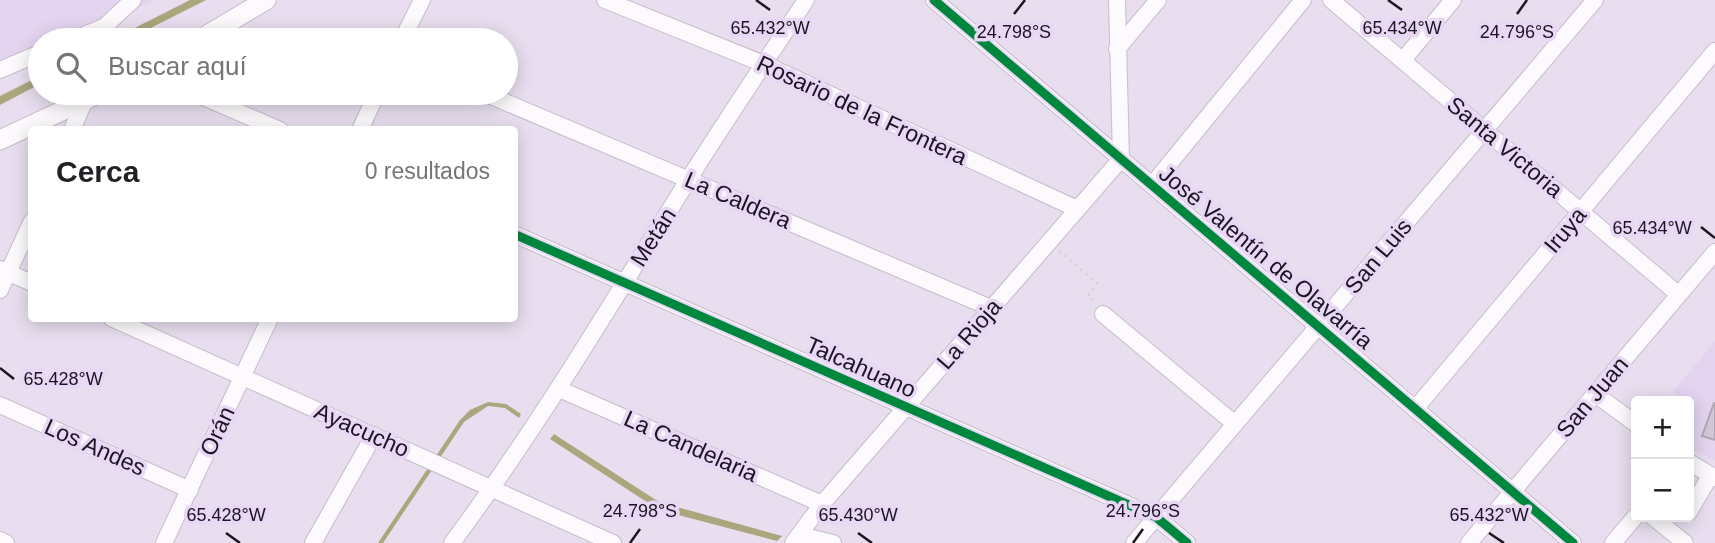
<!DOCTYPE html>
<html lang="es">
<meta charset="utf-8">
<style>
:root{--surface:#fff;--page:#f6f6f6;--text:#202124;--muted:#757577;--line:#e0e0e0}
body{margin:0;font-family:Arial,sans-serif;background:var(--page);color:var(--text)}
.controls{position:absolute;right:21px;bottom:21px;display:grid;overflow:hidden;border-radius:7px;box-shadow:0 4px 18px #0003}
.controls button{width:63px;height:63px;display:grid;place-items:center;padding:0;border:0;border-bottom:2px solid var(--line);background:var(--surface);color:var(--text);font:35px sans-serif}
.list{margin:0;padding:0;list-style:none}
h2{display:flex;justify-content:space-between;align-items:center;height:91px;margin:0;padding:0 28px;font-size:30px}
h2 small{font-size:23px;font-weight:400;color:var(--muted)}
.icon{flex:none;width:38px;height:38px;fill:none;stroke:currentColor;stroke-width:2;stroke-linecap:round;stroke-linejoin:round}
.map{position:relative;flex:none;width:1715px;height:543px;overflow:hidden}
.search{position:absolute;background:var(--surface);box-shadow:0 4px 18px #0003;left:28px;top:28px;width:490px;height:77px;display:flex;align-items:center;gap:18px;box-sizing:border-box;padding:0 24px;border-radius:38px;color:var(--muted);font-size:26px}
.panel{position:absolute;background:var(--surface);box-shadow:0 4px 18px #0003;left:28px;top:126px;width:490px;height:196px;border-radius:7px}
.map>svg:first-child{display:block}
</style>
<div class="map">
<svg width="1715" height="543" viewBox="0 0 1715 543">
<rect width="100%" height="100%" fill="#e8deef"/>
<g fill="#e4d4f0">
<polygon points="0,0 154,0 70,40 40,40 40,54 0,74"/>
<polygon points="1715,341 1715,460 1689,448 1689,418 1695,410 1689,404 1689,401 1685,401 1673,392"/>
</g>
<g fill="#aca67e">
<polygon points="190,0 206,0 127,40 111,40"/>
<polygon points="40,76 40,84 0,105 0,96"/>
<polygon points="488,402 506,404 521,414 519,418 505,408 488,406 464,422 383,543 378,543 460,420 470,410"/>
<polygon points="554,434 659,502 782,536 777,541 659,510 550,439"/>
</g>
<polygon fill="#d0c7d9" stroke="#afa7b4" stroke-width="2" points="1714,403 1715,403 1715,440 1702,436"/>
<g fill="none" stroke-linecap="round" stroke-linejoin="round">
<g stroke="#c5bdca" stroke-width="18">
<g id="minor">
<polyline points="605,0 764,64 1077,209"/>
<polyline points="934,0 1573,543"/>
<polyline points="1117,0 1121,159"/>
<polyline points="1331,0 1678,294"/>
<polyline points="72,40 104,27 133,0"/>
<polyline points="402,40 422,0"/>
<polyline points="1117,49 1158,0"/>
<polyline points="1403,60 1453,0"/>
<polyline points="0,70 40,53"/>
<polyline points="194,93 280,130"/>
<polyline points="484,93 991,308"/>
<polyline points="72,130 85,100"/>
<polyline points="360,130 377,93"/>
<polyline points="1152,185 1303,0"/>
<polyline points="514,234 1156,517 1187,543"/>
<polyline points="0,269 32,283"/>
<polyline points="0,290 32,221"/>
<polyline points="1103,314 1235,424"/>
<polyline points="111,318 613,543"/>
<polyline points="559,389 822,504"/>
<polyline points="1595,394 1636,424"/>
<polyline points="0,405 190,490"/>
<polyline points="1415,409 1715,51"/>
<polyline points="1689,462 1715,478"/>
<polyline points="1689,512 1710,476"/>
<polyline points="1653,517 1685,543"/>
<polyline points="800,535 833,543"/>
<polyline points="0,540 6,543"/>
<polyline points="164,543 270,318"/>
<polyline points="313,543 374,435"/>
<path d="M452,543C538,427 611,304 687,182C725,121 766,61 806,0"/>
<polyline points="793,543 822,504 1121,159"/>
<polyline points="1134,543 1595,0"/>
<polyline points="1469,543 1715,252"/>
<polyline points="1613,543 1636,516"/>
</g>
</g>
<g stroke="#c5bdca" stroke-width="21">
<g id="major">
<polyline points="199,40 266,0"/>
<polyline points="0,140 100,93"/>
</g>
</g>
<polyline stroke="#d2d0d4" stroke-width="2.5" stroke-dasharray="2 5" stroke-linecap="butt" points="1059,251 1097,283 1088,296 1097,303"/>
<use href="#minor" stroke="#fcfafd" stroke-width="16"/>
<use href="#major" stroke="#fcfafd" stroke-width="19"/>
<g stroke="#e9d7f6" stroke-width="13">
<g id="cycleway">
<polyline points="934,0 1573,543"/>
<polyline points="514,234 1156,517 1187,543"/>
</g>
</g>
<use href="#cycleway" stroke="#00873e" stroke-width="9"/>
</g>
<path fill="none" stroke="#1c1520" stroke-width="2.5" d="M756,0L770,10M1388,0L1402,10M1014,14L1025,0M1517,14L1527,0M1701,227L1715,238M0,368L14,379M226,533L240,543M858,533L872,543M1489,533L1504,543M630,543L640,529M1133,543L1143,529"/>
<g text-anchor="middle" dominant-baseline="central" stroke-width="7" stroke-linejoin="round" paint-order="stroke">
<g font-size="23" fill="#1c1520" stroke="#e9d7f6">
<text transform="translate(862 110) rotate(25)">Rosario de la Frontera</text>
<text transform="translate(1505 147) rotate(40)">Santa Victoria</text>
<text transform="translate(738 200) rotate(23)">La Caldera</text>
<text transform="translate(1565 230) rotate(-50)">Iruya</text>
<text transform="translate(653 237) rotate(-58)">Metán</text>
<text transform="translate(1378 256) rotate(-50)">San Luis</text>
<text transform="translate(1266 257) rotate(40)">José Valentín de Olavarría</text>
<text transform="translate(969 334) rotate(-49)">La Rioja</text>
<text transform="translate(861 367) rotate(24)">Talcahuano</text>
<text transform="translate(1592 397) rotate(-50)">San Juan</text>
<text transform="translate(362 430) rotate(24)">Ayacucho</text>
<text transform="translate(217 431) rotate(-65)">Orán</text>
<text transform="translate(691 446) rotate(24)">La Candelaria</text>
<text transform="translate(95 447) rotate(24)">Los Andes</text>
</g>
</g>
<g font-size="18" text-anchor="middle" fill="#1c1520" stroke="#e9d7f6" stroke-width="7" stroke-linejoin="round" paint-order="stroke">
<text x="770" y="34">65.432°W</text>
<text x="1402" y="34">65.434°W</text>
<text x="1014" y="38">24.798°S</text>
<text x="1517" y="38">24.796°S</text>
<text x="1652" y="234">65.434°W</text>
<text x="63" y="385">65.428°W</text>
<text x="640" y="517">24.798°S</text>
<text x="1143" y="517">24.796°S</text>
<text x="226" y="521">65.428°W</text>
<text x="858" y="521">65.430°W</text>
<text x="1489" y="521">65.432°W</text>
</g>
</svg>
<div class="controls">
<button>+</button>
<button>−</button>
</div>
<div class="search"><svg class="icon" aria-label="search" viewBox="0 0 24 24"><circle cx="10" cy="10" r="6"/><path d="M15 15l6 6"/></svg>Buscar aquí</div>
<section class="panel">
<h2>Cerca<small>0 resultados</small></h2>
<ul class="list">
</ul>
</section>
</div>
